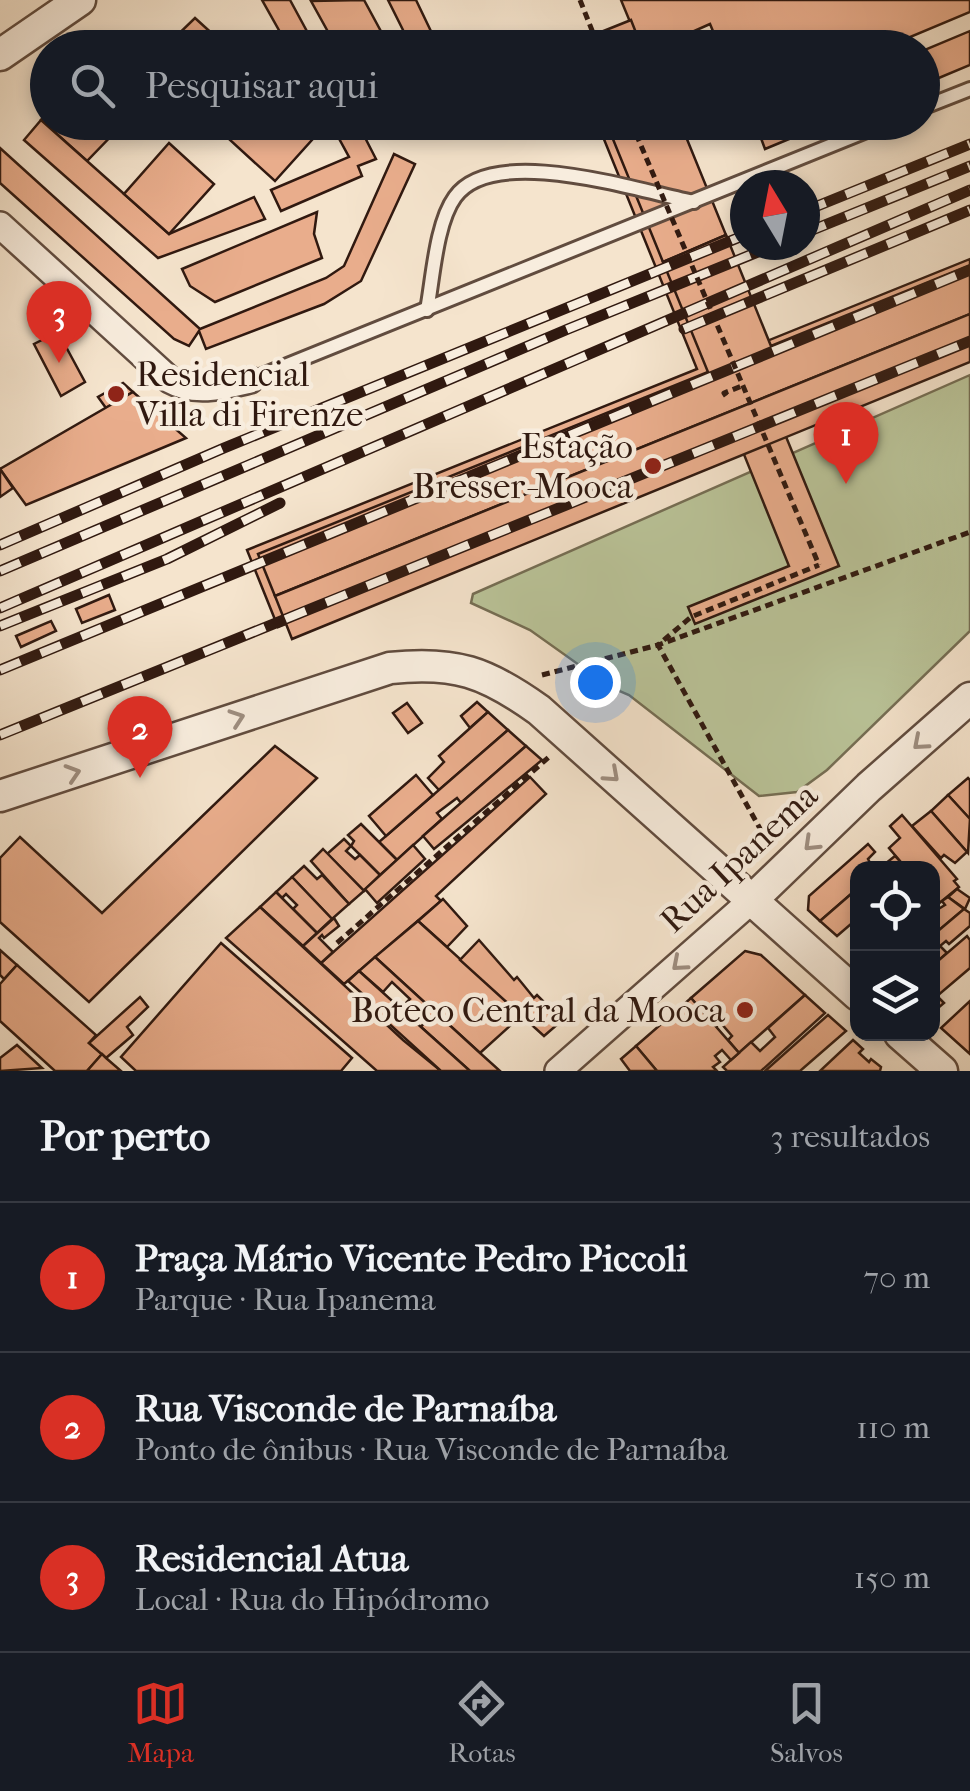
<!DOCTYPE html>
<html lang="pt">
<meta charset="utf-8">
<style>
:root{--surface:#171b24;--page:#242831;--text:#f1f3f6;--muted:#9ea1a6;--line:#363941;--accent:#d93025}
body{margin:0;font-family:"IM FELL French Canon",serif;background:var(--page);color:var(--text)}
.controls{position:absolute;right:30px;bottom:30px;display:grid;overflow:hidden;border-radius:20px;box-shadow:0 5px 15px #0003}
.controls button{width:90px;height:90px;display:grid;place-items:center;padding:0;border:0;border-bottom:2px solid var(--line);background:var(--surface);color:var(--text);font:50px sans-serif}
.compass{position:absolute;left:730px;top:170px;width:90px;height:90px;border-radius:50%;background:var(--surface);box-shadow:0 5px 15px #0003;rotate:350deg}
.you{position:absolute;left:595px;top:682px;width:35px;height:35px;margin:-25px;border:8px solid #fff;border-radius:50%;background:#1a73e8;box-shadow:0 0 0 15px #1a73e833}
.badge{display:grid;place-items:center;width:65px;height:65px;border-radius:50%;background:var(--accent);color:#fff;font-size:32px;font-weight:700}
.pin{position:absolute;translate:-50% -82px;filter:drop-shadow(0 2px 5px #0008)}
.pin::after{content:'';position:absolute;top:52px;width:35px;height:30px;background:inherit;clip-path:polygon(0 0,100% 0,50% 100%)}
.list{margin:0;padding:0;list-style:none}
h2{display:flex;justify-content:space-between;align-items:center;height:130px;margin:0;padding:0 40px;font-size:42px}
h2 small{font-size:32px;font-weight:400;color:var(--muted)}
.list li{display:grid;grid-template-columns:65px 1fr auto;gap:30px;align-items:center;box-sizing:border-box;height:150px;padding:0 40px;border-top:2px solid var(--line)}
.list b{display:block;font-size:38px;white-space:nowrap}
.list p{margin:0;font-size:32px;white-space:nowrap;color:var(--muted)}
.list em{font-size:32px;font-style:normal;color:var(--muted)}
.icon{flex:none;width:55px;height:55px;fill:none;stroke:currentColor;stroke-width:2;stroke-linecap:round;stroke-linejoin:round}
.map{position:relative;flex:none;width:970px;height:1071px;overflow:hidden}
.search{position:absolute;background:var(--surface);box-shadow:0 5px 15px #0003;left:30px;right:30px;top:30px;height:110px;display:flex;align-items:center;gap:25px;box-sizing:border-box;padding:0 35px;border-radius:55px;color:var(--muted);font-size:38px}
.sheet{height:580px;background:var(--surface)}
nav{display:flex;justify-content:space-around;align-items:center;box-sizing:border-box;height:140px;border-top:2px solid var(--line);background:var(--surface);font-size:28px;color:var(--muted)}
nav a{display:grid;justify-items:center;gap:5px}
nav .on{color:var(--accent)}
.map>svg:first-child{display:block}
</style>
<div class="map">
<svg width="970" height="1071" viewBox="0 0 970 1071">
<rect width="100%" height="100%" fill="#f5e4cd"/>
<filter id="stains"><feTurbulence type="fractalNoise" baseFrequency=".002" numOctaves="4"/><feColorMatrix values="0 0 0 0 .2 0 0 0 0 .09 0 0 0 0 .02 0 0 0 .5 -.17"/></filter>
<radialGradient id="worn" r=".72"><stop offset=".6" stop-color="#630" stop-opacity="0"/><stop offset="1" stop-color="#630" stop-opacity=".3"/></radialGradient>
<polygon fill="#bac499" stroke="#756e54" stroke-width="2.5" points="970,375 970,631 827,770 797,792 759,796 629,695 610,687 530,630 471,603 473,594"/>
<g fill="#e9ad8c" stroke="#301910" stroke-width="2.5">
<polygon points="262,0 290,0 316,48 289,48"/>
<polygon points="364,0 390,48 337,48 311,1"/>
<polygon points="388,0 416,0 439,48 412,48"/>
<polygon points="621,0 970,0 970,12 884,48 720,48 710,24 656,48 592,48 633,29"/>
<polygon points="195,18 228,48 164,48"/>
<polygon points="631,20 642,48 567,48 566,46"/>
<polygon points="970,31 970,65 922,85 922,51"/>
<polygon points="48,113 48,122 119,122 115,128 117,130 87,161 41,120"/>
<polygon points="41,120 169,234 254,197 265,219 158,258 24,140"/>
<polygon points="246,122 311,122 320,131 275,181 230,140"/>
<polygon points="330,122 357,122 376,159 358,166 362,176 281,211 271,190 349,157"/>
<polygon points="597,122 672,122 762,343 970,259 970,351 782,427 839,566 695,624 688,607 789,566 739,442 278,627 247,550 697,369"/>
<polygon points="606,122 680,122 726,235 663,262"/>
<polygon points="755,122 830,122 765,149"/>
<polygon points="169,143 214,184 169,234 124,194"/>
<polygon points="0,148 200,329 326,278 344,266 394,154 415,164 361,281 324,304 206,349 199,331 189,346 174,339 0,183"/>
<polygon points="317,212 314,234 322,258 215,302 190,286 182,269"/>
<polygon points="726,235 771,346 970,265 970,314 275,596 258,554 708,372 663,262"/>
<polygon points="970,314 970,362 292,639 275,596"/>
<polygon points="58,332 85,382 61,396 34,344"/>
<polygon points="123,383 133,392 106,408 98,397"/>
<polygon points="133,392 186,438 26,505 0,469"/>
<polygon points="0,469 13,488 0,497"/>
<polygon points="109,595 115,610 82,623 76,609"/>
<polygon points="51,621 56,631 21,647 16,636"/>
<polygon points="477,702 488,712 470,728 461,716"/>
<polygon points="407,703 422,723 408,733 393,713"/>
<polygon points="488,712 508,730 439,790 428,778 444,762 439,756"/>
<polygon points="508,730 526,746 461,803 457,798 437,813 442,819 397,860 379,842"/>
<polygon points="275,746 317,778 89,1002 0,922 0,858 20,837 102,913"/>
<polygon points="526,746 542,760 434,849 423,836"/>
<polygon points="416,775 433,795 386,836 369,816"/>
<polygon points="530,777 546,794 436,896 441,901 344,984 321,963"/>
<polygon points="968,778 970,780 970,819 948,795"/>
<polygon points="948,795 970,819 968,853 931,811"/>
<polygon points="931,811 967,852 955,863 944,855 941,858 912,826"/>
<polygon points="902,815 957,879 954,881 959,887 937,905 932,899 932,868 906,868 889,848 900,838 890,826"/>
<polygon points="361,824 397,860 380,875 351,846 354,841 348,835"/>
<polygon points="344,839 351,846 346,851 355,859 360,855 380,875 364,891 327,854"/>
<polygon points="868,844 875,852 868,859 873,868 858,868 858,888 820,921 808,910 809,896"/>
<polygon points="413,845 425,859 377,903 365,889"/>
<polygon points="323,849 364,891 349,904 311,861"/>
<polygon points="895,856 906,868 880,868"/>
<polygon points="304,866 317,879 322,875 349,904 332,919 292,877"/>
<polygon points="292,877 332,919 317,933 293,909 297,905 286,894 282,898 276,892"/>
<polygon points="858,888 858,918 837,936 820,921"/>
<polygon points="957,889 970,898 965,909 948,897"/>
<polygon points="276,892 317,933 303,946 260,907"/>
<polygon points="948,897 964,909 932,936 932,913 945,905 942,901"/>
<polygon points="443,899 467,926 447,947 418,921"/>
<polygon points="260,907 403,1040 441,1071 377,1071 226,938"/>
<polygon points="964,909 970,913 970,926 949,944 946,941 940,946 947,953 932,966 932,936"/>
<polygon points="334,918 339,926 324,938 322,935 319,938 333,952 321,963 303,946"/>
<polygon points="418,921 522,1015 480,1053 375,957"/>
<polygon points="967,936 970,940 970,968 937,996 944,1003 932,1013 932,966"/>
<polygon points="479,940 514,980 517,977 534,998 537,995 549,1007 547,1009 553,1015 558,1009 566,1017 544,1036 460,960"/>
<polygon points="221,943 352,1058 341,1071 136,1071 121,1057"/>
<polygon points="0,950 17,965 4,979 0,975"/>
<polygon points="745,951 761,955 805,995 739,1053 728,1040 732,1036 720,1022 716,1027 691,998"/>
<polygon points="375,957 480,1053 500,1071 470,1071 421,1027 424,1023 405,1004 410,999 392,982 383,992 359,971"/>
<polygon points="17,965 96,1035 89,1043 102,1054 87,1071 55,1071 0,1021 0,984"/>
<polygon points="359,971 421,1027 470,1071 441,1071 363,1000 366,997 348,981"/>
<polygon points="805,995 825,1013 761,1071 727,1071 723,1067 751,1042 760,1051 775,1037 768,1028"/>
<polygon points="140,997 148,1007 127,1027 133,1035 106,1058 89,1043"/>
<polygon points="691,998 739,1053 731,1060 722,1050 715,1056 720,1062 713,1067 717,1071 657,1071 636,1046"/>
<polygon points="970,1001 970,1054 941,1028"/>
<polygon points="828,1015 846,1031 800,1071 765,1071"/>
<polygon points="853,1040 863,1049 859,1053 869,1062 871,1059 881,1067 880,1071 820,1071"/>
<polygon points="17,1045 42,1068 0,1071 0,1058"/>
<polygon points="636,1046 657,1071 630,1071 621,1059"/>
<polygon points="102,1054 106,1058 121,1071 87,1071"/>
</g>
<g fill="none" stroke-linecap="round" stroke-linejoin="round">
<g stroke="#614c3f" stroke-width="18">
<g id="service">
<polyline points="922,108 970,89"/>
<path d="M427,310C433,278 436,223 455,197C493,143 639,191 694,202"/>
<polyline points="250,380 889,122"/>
</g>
</g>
<g stroke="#614c3f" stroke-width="30">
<g id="minor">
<path d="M0,225L170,380C195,394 224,386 250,380"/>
<polyline points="558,1071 752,900"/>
</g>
</g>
<g stroke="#614c3f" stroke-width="35">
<g id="tertiary">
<polyline points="0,55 80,0"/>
<path d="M0,796L390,668C455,661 486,672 539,710L858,995"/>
<polyline points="752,900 869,787 970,698"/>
<polyline points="900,1034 942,1071"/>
</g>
</g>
<g stroke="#301910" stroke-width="5" stroke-dasharray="8 5" stroke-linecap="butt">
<polyline points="580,0 599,48"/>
<polyline points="726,396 724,393 742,386"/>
<polyline points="542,675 658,645 970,532"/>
<polyline points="768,843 658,645 691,617 819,565"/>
<polyline points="337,943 549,757"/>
</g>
<use href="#service" stroke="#f8edde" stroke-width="12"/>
<use href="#minor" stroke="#f8edde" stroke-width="25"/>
<use href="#tertiary" stroke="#f8edde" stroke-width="30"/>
<g stroke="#301910" stroke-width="11">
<g id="rail">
<polyline points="805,211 970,144"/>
<polyline points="805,233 970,166"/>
<polyline points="684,329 970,210"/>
<polyline points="0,545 224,448 745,235"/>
<polyline points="0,571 568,329 775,245"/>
<polyline points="0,608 970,190"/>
<polyline points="0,626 167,559 280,503"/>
<polyline points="0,670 970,270"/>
<polyline points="0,735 970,341"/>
</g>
</g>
<use href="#rail" stroke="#f8edde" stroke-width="8" stroke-dasharray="22" stroke-linecap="butt"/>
<polyline stroke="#301910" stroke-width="5" stroke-dasharray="8 5" stroke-linecap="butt" points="631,122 819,565"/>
</g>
<defs><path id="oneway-chevron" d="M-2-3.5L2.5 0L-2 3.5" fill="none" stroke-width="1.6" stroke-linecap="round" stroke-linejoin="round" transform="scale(2.5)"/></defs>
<g stroke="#9e8e81">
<use href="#oneway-chevron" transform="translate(237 718) rotate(-19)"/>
<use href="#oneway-chevron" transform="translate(920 743) rotate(139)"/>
<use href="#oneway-chevron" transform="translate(73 773) rotate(-18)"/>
<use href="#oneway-chevron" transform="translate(612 775) rotate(42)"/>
<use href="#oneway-chevron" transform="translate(811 844) rotate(136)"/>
<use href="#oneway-chevron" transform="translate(679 964) rotate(139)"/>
</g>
<g fill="#8f2418" stroke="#f8edde" stroke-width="4">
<circle cx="116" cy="394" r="10"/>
<circle cx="653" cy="466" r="10"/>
<circle cx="745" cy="1010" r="10"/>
</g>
<g text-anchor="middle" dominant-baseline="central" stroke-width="9" stroke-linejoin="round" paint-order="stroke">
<g font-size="35" fill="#301910" stroke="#f8edde" text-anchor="end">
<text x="136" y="374" text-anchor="start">Residencial<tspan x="136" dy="40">Villa di Firenze</tspan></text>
<text x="633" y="446">Estação<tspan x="633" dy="40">Bresser-Mooca</tspan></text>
<text x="725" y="1010">Boteco Central da Mooca</text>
</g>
<g font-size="35" fill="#301910" stroke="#f8edde">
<text transform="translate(739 858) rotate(-43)">Rua Ipanema</text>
</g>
</g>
<rect width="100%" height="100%" filter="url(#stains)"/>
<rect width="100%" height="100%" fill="url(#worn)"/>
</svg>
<div class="controls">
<button><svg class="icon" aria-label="locate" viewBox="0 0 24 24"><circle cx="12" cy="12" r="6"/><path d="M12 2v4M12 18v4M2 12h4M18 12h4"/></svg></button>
<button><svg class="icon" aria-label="layers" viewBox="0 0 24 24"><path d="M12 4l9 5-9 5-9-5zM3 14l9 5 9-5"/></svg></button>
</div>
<svg class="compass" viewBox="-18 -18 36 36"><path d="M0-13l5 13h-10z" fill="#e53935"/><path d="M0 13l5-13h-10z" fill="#9ea1a6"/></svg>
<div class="you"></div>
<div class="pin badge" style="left:846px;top:484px">1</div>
<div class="pin badge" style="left:140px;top:778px">2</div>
<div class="pin badge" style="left:59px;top:363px">3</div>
<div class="search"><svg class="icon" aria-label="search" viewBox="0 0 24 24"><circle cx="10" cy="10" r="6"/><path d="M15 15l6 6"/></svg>Pesquisar aqui</div>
</div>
<section class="sheet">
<h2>Por perto<small>3 resultados</small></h2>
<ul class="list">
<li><span class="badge">1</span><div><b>Praça Mário Vicente Pedro Piccoli</b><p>Parque · Rua Ipanema</p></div><em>70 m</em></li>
<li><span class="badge">2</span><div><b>Rua Visconde de Parnaíba</b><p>Ponto de ônibus · Rua Visconde de Parnaíba</p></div><em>110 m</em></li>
<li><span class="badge">3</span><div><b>Residencial Atua</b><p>Local · Rua do Hipódromo</p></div><em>150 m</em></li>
</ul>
</section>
<nav>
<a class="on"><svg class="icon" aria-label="map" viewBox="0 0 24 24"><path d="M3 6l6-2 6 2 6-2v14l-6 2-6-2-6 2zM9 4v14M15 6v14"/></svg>Mapa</a>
<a><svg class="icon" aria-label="directions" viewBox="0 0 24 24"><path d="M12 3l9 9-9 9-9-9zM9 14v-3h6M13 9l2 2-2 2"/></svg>Rotas</a>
<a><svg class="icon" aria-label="saved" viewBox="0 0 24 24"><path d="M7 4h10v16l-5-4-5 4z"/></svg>Salvos</a>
</nav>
